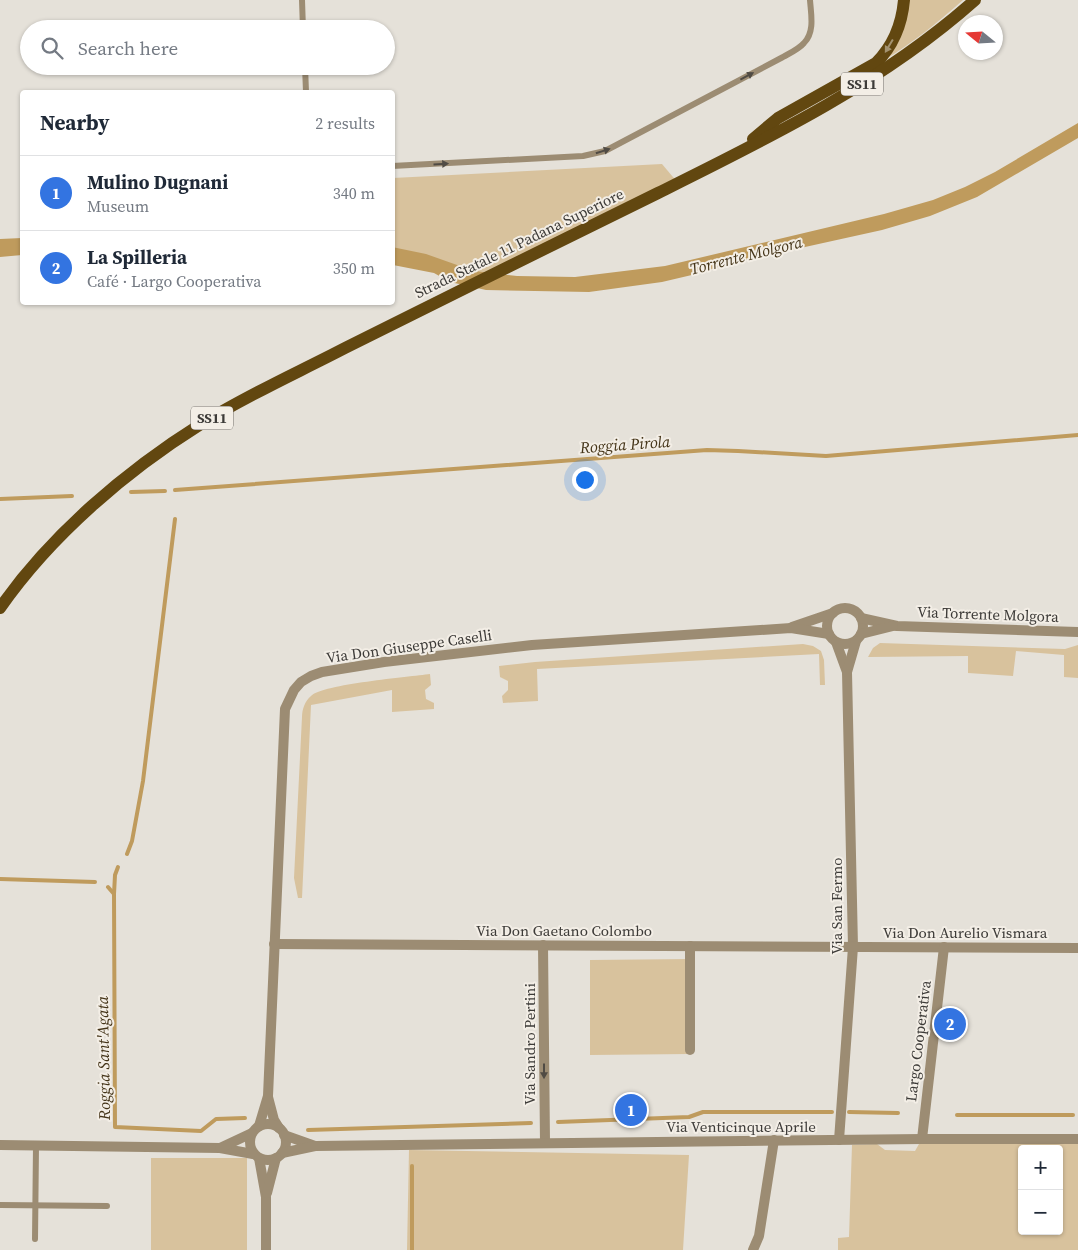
<!DOCTYPE html>
<meta charset="utf-8">
<style>
:root{--surface:#fff;--page:#f2f2f3;--text:#1f2937;--muted:#747a83;--line:#e0e1e3;--accent:#3374e1}
body{margin:0;font-family:"Source Serif 4",serif;background:var(--page);color:var(--text)}
.controls{position:absolute;right:15px;bottom:15px;display:grid;overflow:hidden;border-radius:5px;box-shadow:0 1px 4px #0004}
.controls button{width:45px;height:45px;display:grid;place-items:center;padding:0;border:0;border-bottom:1px solid var(--line);background:var(--surface);color:var(--text);font:25px sans-serif}
.compass{position:absolute;left:958px;top:15px;width:45px;height:45px;border-radius:50%;background:var(--surface);box-shadow:0 1px 4px #0004;rotate:288deg}
.you{position:absolute;left:584px;top:479px;width:18px;height:18px;margin:-12px;border:4px solid #fff;border-radius:50%;background:#1a73e8;box-shadow:0 0 0 8px #1a73e833}
.badge{display:grid;place-items:center;width:32px;height:32px;border-radius:50%;background:var(--accent);color:#fff;font-size:16px;font-weight:700}
.pin{position:absolute;translate:-50% -50%;border:2px solid #fff;box-shadow:0 1px 5px #0006}
.list{margin:0;padding:0;list-style:none}
h2{display:flex;justify-content:space-between;align-items:center;height:65px;margin:0;padding:0 20px;font-size:21px}
h2 small{font-size:16px;font-weight:400;color:var(--muted)}
.list li{display:grid;grid-template-columns:32px 1fr auto;gap:15px;align-items:center;box-sizing:border-box;height:75px;padding:0 20px;border-top:1px solid var(--line)}
.list b{display:block;font-size:19px;white-space:nowrap}
.list p{margin:0;font-size:16px;white-space:nowrap;color:var(--muted)}
.list em{font-size:16px;font-style:normal;color:var(--muted)}
.icon{flex:none;width:28px;height:28px;fill:none;stroke:currentColor;stroke-width:2;stroke-linecap:round;stroke-linejoin:round}
.map{position:relative;flex:none;width:1078px;height:1250px;overflow:hidden}
.search{position:absolute;background:var(--surface);box-shadow:0 1px 4px #0004;left:20px;top:20px;width:375px;height:55px;display:flex;align-items:center;gap:12px;box-sizing:border-box;padding:0 18px;border-radius:28px;color:var(--muted);font-size:19px}
.panel{position:absolute;background:var(--surface);box-shadow:0 1px 4px #0004;left:20px;top:90px;width:375px;height:215px;border-radius:5px}
.map>svg:first-child{display:block}
</style>
<div class="map">
<svg width="1078" height="1250" viewBox="0 0 1078 1250">
<rect width="100%" height="100%" fill="#e5e1d9"/>
<g fill="#d8c29d" fill-rule="evenodd">
<path d="M909,0H963C938,22 913,43 884,60Z"/>
<polygon points="662,164 678,183 483,278 393,260 393,178"/>
<polygon points="880,643 1065,649 1078,645 1078,678 1064,677 1064,655 1016,651 1013,676 968,673 968,656 868,657 873,648"/>
<polygon points="803,644 813,646 821,651 824,660 825,685 820,685 819,654 537,669 538,701 503,703 502,696 508,690 508,681 500,677 499,666 535,662"/>
<path d="M430,674L431,685L425,690L426,699L434,703V709L392,712V690L311,705L302,898H298L294,878L302,717C302,709 305,701 311,696C323,684 409,677 430,674Z"/>
<polygon points="690,959 690,1054 590,1055 590,960"/>
<path d="M1078,1142V1250H838V1238L849,1237L852,1145L877,1144L885,1150L915,1151L919,1144ZM1022,1149H1059V1231H1022Z"/>
<polygon points="409,1150 689,1155 683,1250 407,1250"/>
<rect x="151" y="1158" width="96" height="92"/>
</g>
<g fill="#bf9b5d">
<polygon points="1078,123 1078,138 977,197 930,216 882,230 728,264 696,274 662,282 589,292 486,290 450,282 434,273 393,265 392,247 426,254 474,271 517,276 575,277 665,266 884,214 933,200 965,187 995,172"/>
<polygon points="22,238 22,255 0,257 0,239"/>
</g>
<g fill="none" stroke-linecap="round" stroke-linejoin="round">
<g stroke="#bf9b5d" stroke-width="4">
<polyline points="175,490 707,450 738,451 826,456 1078,435"/>
<polyline points="131,492 165,491"/>
<polyline points="0,499 72,496"/>
<polyline points="127,854 132,841 143,781 175,519"/>
<polyline points="0,879 95,882"/>
<polyline points="108,887 114,894 115,1127 201,1131 216,1119 245,1118"/>
<polyline points="114,894 115,875 118,867"/>
<polyline points="849,1112 898,1113"/>
<polyline points="957,1115 1073,1115"/>
<polyline points="558,1122 689,1117 703,1112 832,1112"/>
<polyline points="308,1130 531,1123"/>
<polyline points="412,1166 412,1250"/>
</g>
<g stroke="#9c8c73" stroke-width="6">
<polyline points="302,0 303,29"/>
<polyline points="305,66 306,92"/>
<path d="M392,166L583,156L605,151L783,57C790,53 799,49 804,43C815,32 811,14 810,0"/>
<polyline points="0,1205 107,1206"/>
<polyline points="35,1239 36,1146"/>
</g>
<g stroke="#9c8c73" stroke-width="10">
<circle cx="845" cy="626" r="18"/>
<polyline points="861,618 897,626 1078,632"/>
<polyline points="792,627 833,613"/>
<polyline points="861,634 893,626"/>
<polyline points="836,642 847,672 853,947 839,1140"/>
<polyline points="847,672 856,641"/>
<polyline points="274,944 1078,948"/>
<polyline points="543,945 545,1143"/>
<polyline points="690,946 690,1050"/>
<polyline points="268,1097 274,1120 279,1128"/>
<circle cx="268" cy="1142" r="18"/>
<polyline points="259,1126 268,1096 285,709 294,690 301,682 311,676 322,672 384,662 532,645 791,628 829,634"/>
<polyline points="284,1135 315,1146"/>
<polyline points="922,1139 944,947"/>
<polyline points="0,1145 220,1148 253,1154"/>
<polyline points="220,1148 252,1133"/>
<polyline points="282,1153 315,1146 922,1139 1078,1139"/>
<polyline points="259,1158 266,1197 266,1250"/>
<polyline points="267,1193 276,1158"/>
<polyline points="753,1250 759,1236 774,1140"/>
</g>
<g stroke="#624710" stroke-width="12">
<path d="M753,139L778,118L876,63C893,46 902,23 904,0"/>
<path d="M0,608C51,535 126,471 201,424C247,395 297,373 345,348C449,296 554,244 658,193C769,138 882,83 975,0"/>
</g>
</g>
<defs><path id="oneway-solid" d="M-6-.8H1V-3.2L6.5 0L1 3.2V.8H-6Z" transform="scale(1.25)"/></defs>
<use fill="#a39270" href="#oneway-solid" transform="translate(889 46) rotate(121)"/>
<g fill="#504b44">
<use href="#oneway-solid" transform="translate(747 76) rotate(-28)"/>
<use href="#oneway-solid" transform="translate(603 151) rotate(-18)"/>
<use href="#oneway-solid" transform="translate(441 164) rotate(-3)"/>
<use href="#oneway-solid" transform="translate(544 1071) rotate(90)"/>
</g>
<g text-anchor="middle" dominant-baseline="central" stroke-width="4" stroke-linejoin="round" paint-order="stroke">
<g fill="#f3eee6" stroke="#74716c" stroke-width="1">
<rect x="841" y="72.5" width="42" height="23" rx="4"/>
<rect x="191" y="406.5" width="42" height="23" rx="4"/>
</g>
<g font-size="14" font-weight="bold" fill="#3d3b38">
<text x="862" y="84">SS11</text>
<text x="212" y="418">SS11</text>
</g>
<g font-size="15" fill="#3d3b38" stroke="#f3eee6">
<text transform="translate(519 243) rotate(-26)">Strada Statale 11 Padana Superiore</text>
<text transform="translate(988 614) rotate(2)">Via Torrente Molgora</text>
<text transform="translate(409 646) rotate(-8)">Via Don Giuseppe Caselli</text>
<text transform="translate(836 906) rotate(-90)">Via San Fermo</text>
<text x="564" y="930">Via Don Gaetano Colombo</text>
<text x="965" y="932">Via Don Aurelio Vismara</text>
<text transform="translate(918 1041) rotate(-83)">Largo Cooperativa</text>
<text transform="translate(529 1044) rotate(-90)">Via Sandro Pertini</text>
<text x="741" y="1126">Via Venticinque Aprile</text>
</g>
<g font-size="16" font-style="italic" fill="#443418" stroke="#f3eee6">
<text transform="translate(746 255) rotate(-14)">Torrente Molgora</text>
<text transform="translate(625 444) rotate(-4)">Roggia Pirola</text>
<text transform="translate(103 1058) rotate(-91)">Roggia Sant'Agata</text>
</g>
</g>
</svg>
<div class="controls">
<button>+</button>
<button>−</button>
</div>
<svg class="compass" viewBox="-18 -18 36 36"><path d="M0-13l5 13h-10z" fill="#e53935"/><path d="M0 13l5-13h-10z" fill="#747a83"/></svg>
<div class="you"></div>
<div class="pin badge" style="left:631px;top:1110px">1</div>
<div class="pin badge" style="left:950px;top:1024px">2</div>
<div class="search"><svg class="icon" aria-label="search" viewBox="0 0 24 24"><circle cx="10" cy="10" r="6"/><path d="M15 15l6 6"/></svg>Search here</div>
<section class="panel">
<h2>Nearby<small>2 results</small></h2>
<ul class="list">
<li><span class="badge">1</span><div><b>Mulino Dugnani</b><p>Museum</p></div><em>340 m</em></li>
<li><span class="badge">2</span><div><b>La Spilleria</b><p>Café · Largo Cooperativa</p></div><em>350 m</em></li>
</ul>
</section>
</div>
